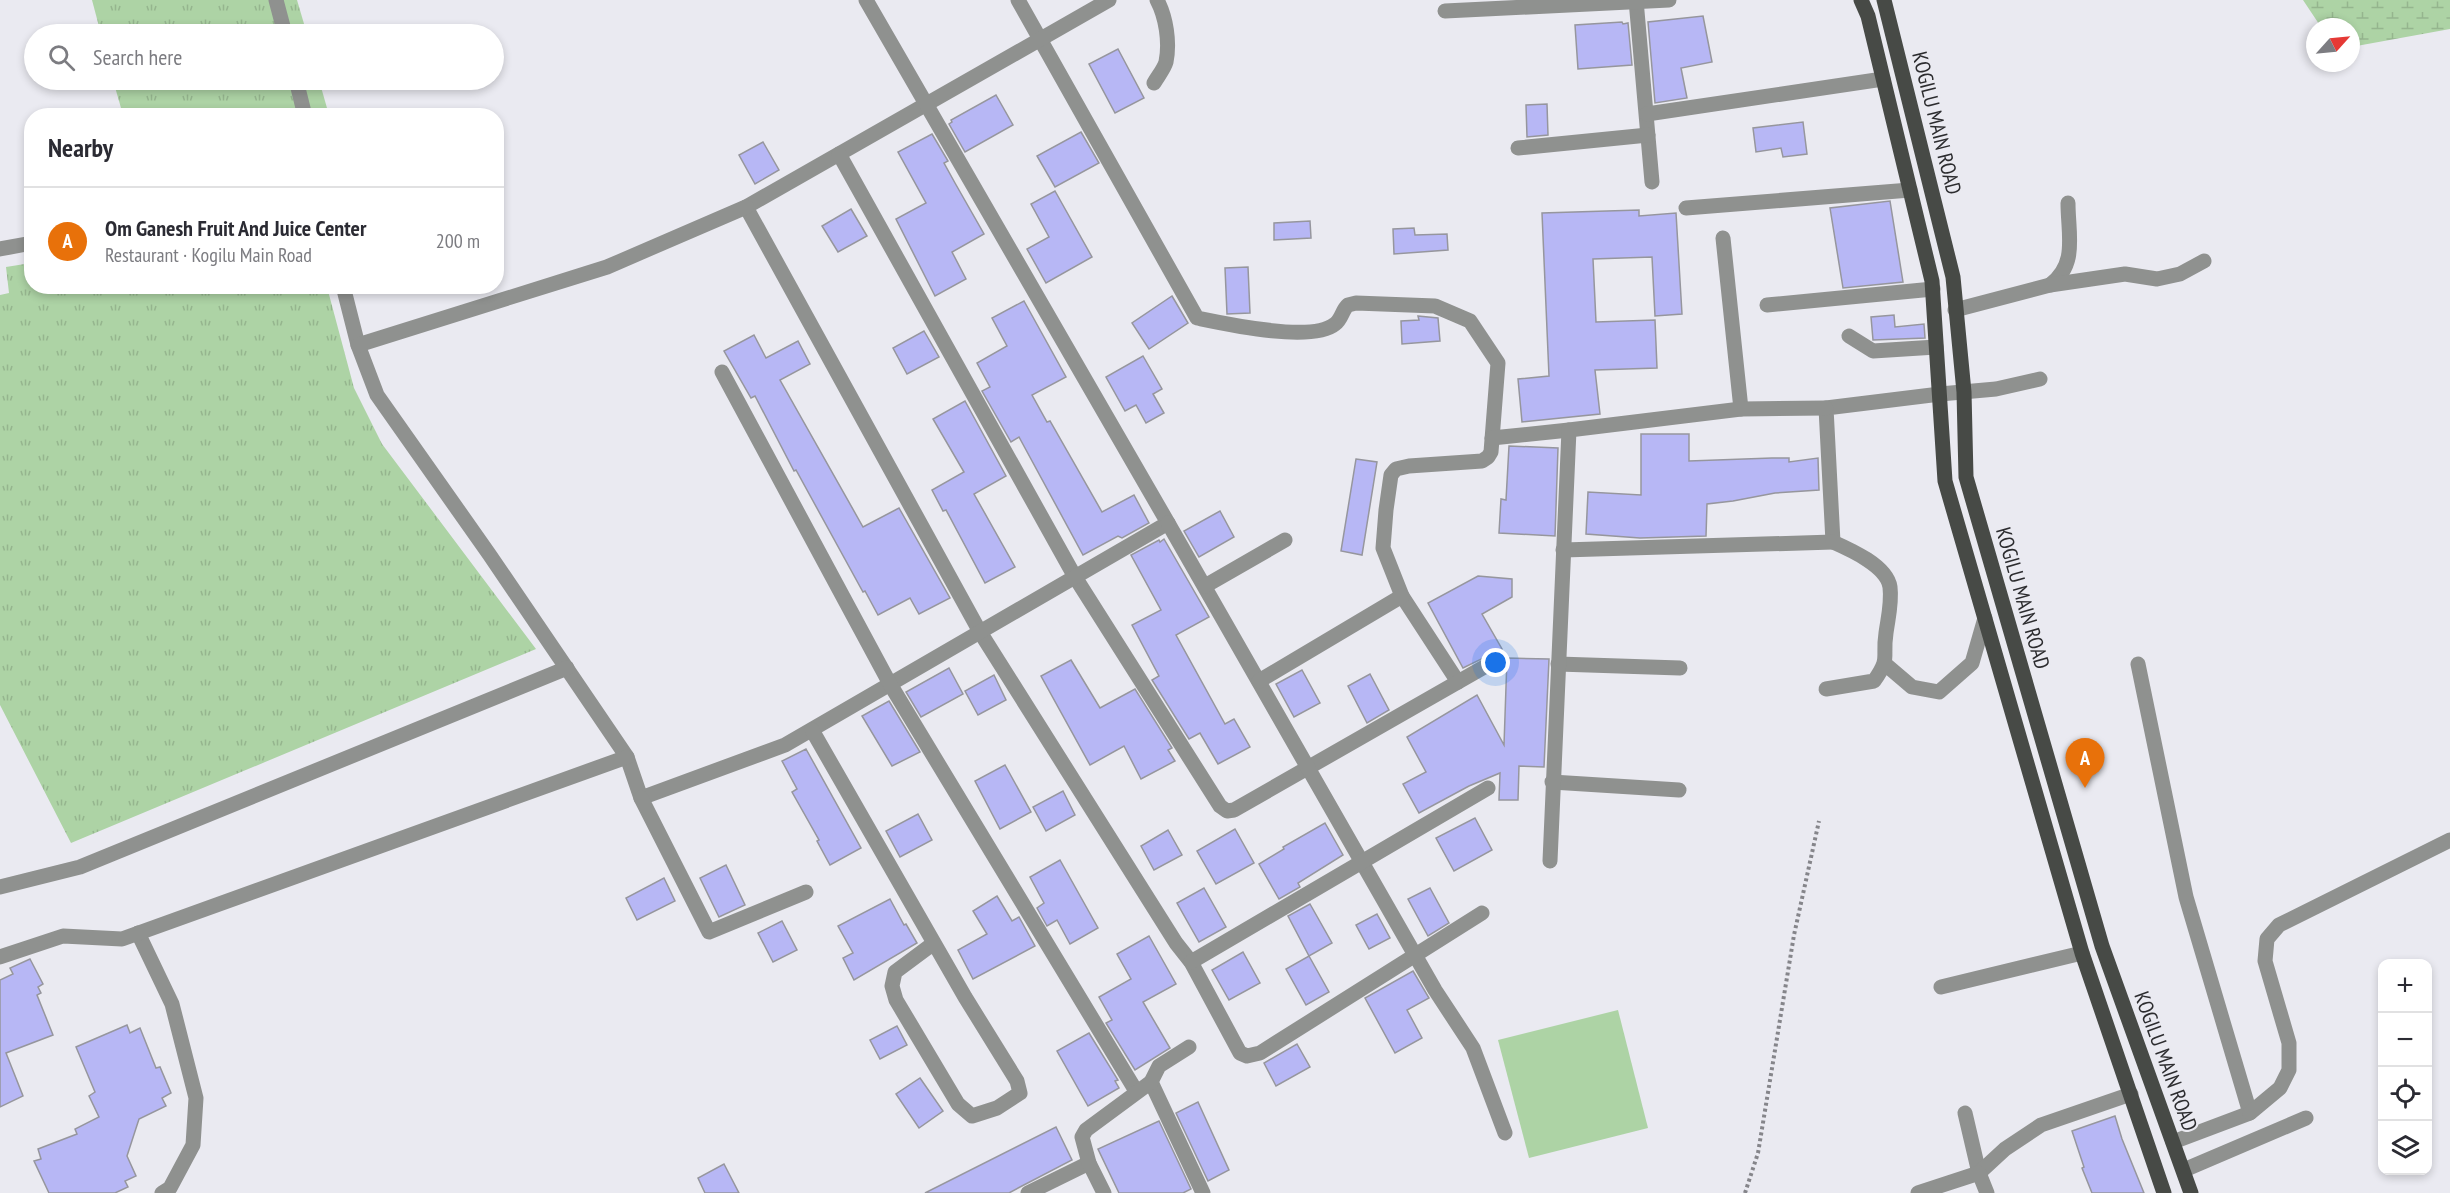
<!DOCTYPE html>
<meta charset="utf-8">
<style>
:root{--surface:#fff;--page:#f7f7f7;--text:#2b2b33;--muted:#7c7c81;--line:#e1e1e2;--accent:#236e0e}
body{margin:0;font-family:"PT Sans Narrow",sans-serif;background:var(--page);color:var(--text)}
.controls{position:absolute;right:18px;bottom:18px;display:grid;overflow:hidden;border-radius:12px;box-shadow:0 3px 9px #0003}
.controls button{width:54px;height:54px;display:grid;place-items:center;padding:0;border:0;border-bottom:2px solid var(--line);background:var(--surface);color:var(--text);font:30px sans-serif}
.compass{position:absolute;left:2306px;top:18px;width:54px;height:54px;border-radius:50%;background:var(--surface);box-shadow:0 3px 9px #0003;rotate:63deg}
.you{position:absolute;left:1496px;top:663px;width:21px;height:21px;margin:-15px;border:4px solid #fff;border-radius:50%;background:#1a73e8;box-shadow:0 0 0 9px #1a73e833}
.badge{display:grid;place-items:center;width:39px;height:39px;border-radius:50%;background:var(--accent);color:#fff;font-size:20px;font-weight:700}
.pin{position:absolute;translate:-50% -50px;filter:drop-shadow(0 2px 3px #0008)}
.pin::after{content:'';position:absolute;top:32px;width:21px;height:18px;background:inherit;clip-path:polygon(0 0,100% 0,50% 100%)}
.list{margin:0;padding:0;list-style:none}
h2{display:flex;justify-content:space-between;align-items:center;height:78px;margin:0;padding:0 24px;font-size:26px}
h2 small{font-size:20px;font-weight:400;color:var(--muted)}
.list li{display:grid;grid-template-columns:39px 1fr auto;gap:18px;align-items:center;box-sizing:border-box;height:108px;padding:0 24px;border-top:2px solid var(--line)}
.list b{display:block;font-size:22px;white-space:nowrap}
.list p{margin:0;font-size:20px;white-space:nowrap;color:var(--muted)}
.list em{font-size:20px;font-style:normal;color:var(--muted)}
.icon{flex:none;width:33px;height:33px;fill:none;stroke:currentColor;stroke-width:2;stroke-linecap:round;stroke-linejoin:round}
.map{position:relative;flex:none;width:2450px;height:1193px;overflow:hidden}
.search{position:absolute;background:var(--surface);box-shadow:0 3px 9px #0003;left:24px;top:24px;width:480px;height:66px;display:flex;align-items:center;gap:15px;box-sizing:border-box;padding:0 21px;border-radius:33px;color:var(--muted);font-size:22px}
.panel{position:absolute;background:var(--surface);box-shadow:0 3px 9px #0003;left:24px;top:108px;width:480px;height:186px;border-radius:24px}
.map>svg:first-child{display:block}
</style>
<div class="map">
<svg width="2450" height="1193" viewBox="0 0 2450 1193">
<defs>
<pattern id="grass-tufts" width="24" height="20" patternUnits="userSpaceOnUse" patternTransform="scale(1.5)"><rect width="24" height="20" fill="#add3a5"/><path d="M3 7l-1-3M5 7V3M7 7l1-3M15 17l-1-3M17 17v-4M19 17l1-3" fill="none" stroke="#95b58e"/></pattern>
<pattern id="wetland-marsh" width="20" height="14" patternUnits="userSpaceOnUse" patternTransform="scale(1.5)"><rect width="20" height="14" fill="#add3a5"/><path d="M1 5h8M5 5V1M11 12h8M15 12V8" fill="none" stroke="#95b58e"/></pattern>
</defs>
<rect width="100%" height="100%" fill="#eaeaf1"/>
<g fill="url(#grass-tufts)">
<polygon points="92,0 297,0 307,34 101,34"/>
<polygon points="113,80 319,80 329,115 123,115"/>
<polygon points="31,263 32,286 327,287 354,388 382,444 536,649 71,843 0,705 0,295 9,293 6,267"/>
</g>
<polygon fill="url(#wetland-marsh)" points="2303,0 2450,0 2450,29 2351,47 2351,27 2321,27"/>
<polygon fill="#add3a5" points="1618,1010 1648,1128 1529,1158 1498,1040"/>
<g fill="#b7b7f5" stroke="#96969d" stroke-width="1.5">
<polygon points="1703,16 1712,62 1681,68 1687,98 1655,103 1648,22"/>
<polygon points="1622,22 1623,24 1628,23 1632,65 1578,69 1575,25"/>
<polygon points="1118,49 1144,98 1115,113 1089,64"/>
<polygon points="996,95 1013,125 965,152 949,124 952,122 951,120"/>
<polygon points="1547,104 1548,135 1527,137 1526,105"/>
<polygon points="1803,122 1807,154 1783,157 1781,148 1756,152 1753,128"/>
<polygon points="1081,132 1099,163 1055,187 1037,156"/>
<polygon points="932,134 948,161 944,163 955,183 984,234 952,252 966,279 935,296 896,219 926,203 898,152"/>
<polygon points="763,142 779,170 755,184 739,155"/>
<polygon points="1055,191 1092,257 1046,283 1027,249 1049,237 1031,204"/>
<polygon points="1890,201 1903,282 1843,288 1830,208"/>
<polygon points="851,209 867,236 838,252 822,226"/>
<polygon points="1639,210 1639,216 1676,213 1682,314 1655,316 1652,257 1593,259 1596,322 1655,320 1657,368 1595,370 1600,414 1522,422 1518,379 1549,376 1542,213"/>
<polygon points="1310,221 1311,238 1274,240 1274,223"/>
<polygon points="1414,228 1415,235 1447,234 1448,250 1394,254 1393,229"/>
<polygon points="1248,267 1250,313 1227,314 1225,268"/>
<polygon points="1172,296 1188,323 1149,349 1132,323"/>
<polygon points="1024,301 1066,377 1032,395 1047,422 1050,421 1102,512 1134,495 1149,523 1122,538 1118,536 1083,555 1019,437 1011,442 982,391 990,387 977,363 1007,346 992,318"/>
<polygon points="1894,315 1895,327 1924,324 1925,338 1873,340 1871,317"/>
<polygon points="1418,316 1438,318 1440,341 1402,344 1401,321 1419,320"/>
<polygon points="924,331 939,357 907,374 893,348"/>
<polygon points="754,335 766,358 798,341 810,364 780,380 863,527 899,508 950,598 919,614 910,598 878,615 865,591 863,592 796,470 794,471 755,396 751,398 724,351"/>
<polygon points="1143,356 1162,389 1153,394 1164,413 1146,423 1136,405 1125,411 1106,377"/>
<polygon points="965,401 1006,476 974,494 1015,567 985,583 946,510 943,511 932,490 964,472 933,419"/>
<polygon points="1641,434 1689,434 1689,461 1772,458 1789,458 1789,462 1818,458 1819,490 1775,493 1733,501 1707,504 1706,536 1640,538 1586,534 1588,492 1641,495"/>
<polygon points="1509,446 1558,448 1555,536 1499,533 1501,499 1506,500"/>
<polygon points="1356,459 1377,462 1362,555 1341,551"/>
<polygon points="1220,511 1234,537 1199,557 1184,531"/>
<polygon points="1164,539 1209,617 1176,635 1225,724 1234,719 1250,747 1218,764 1200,733 1189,739 1152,680 1159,676 1132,625 1161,610 1131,555 1159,540 1160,542"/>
<polygon points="1478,576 1512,579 1512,597 1482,614 1502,649 1463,668 1428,603"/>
<polygon points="1507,658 1549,659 1544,767 1519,766 1518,800 1499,800 1500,773 1469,786 1419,813 1403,784 1426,772 1407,737 1477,695 1504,745"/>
<polygon points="1071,660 1100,708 1135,689 1172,748 1168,750 1175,761 1141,779 1124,746 1090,765 1041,676"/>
<polygon points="949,668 963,694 921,717 906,692"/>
<polygon points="1302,670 1320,703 1294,717 1276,684"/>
<polygon points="1370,674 1389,710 1367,723 1348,686"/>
<polygon points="994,675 1006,700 978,715 965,691"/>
<polygon points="889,701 920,752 892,766 862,716"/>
<polygon points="806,749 861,848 830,865 817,841 819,840 792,792 797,789 782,761"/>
<polygon points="1005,765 1031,812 1000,829 975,781"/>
<polygon points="1063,791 1075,815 1046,831 1033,807"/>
<polygon points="918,814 932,840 900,857 886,831"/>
<polygon points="1475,818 1492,850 1454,871 1436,838"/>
<polygon points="1325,823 1343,855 1298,883 1300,887 1279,899 1259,864 1284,849 1283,847"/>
<polygon points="1235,829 1254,863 1216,884 1197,851"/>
<polygon points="1168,830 1182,855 1154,870 1141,846"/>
<polygon points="1060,860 1098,928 1070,944 1057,920 1047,926 1037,908 1044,903 1030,877"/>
<polygon points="726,865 745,905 719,917 700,878"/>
<polygon points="664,878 675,901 637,920 626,898"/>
<polygon points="1204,888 1226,927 1199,942 1177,903"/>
<polygon points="1430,888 1449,923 1428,936 1408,899"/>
<polygon points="997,896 1012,921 1019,917 1035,946 973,979 958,950 987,934 973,911"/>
<polygon points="890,899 904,925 906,924 917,943 854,980 843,958 853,953 838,926"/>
<polygon points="1310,904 1332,943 1309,956 1288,916"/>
<polygon points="1377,914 1390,938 1369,949 1356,925"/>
<polygon points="782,921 797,950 773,962 758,933"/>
<polygon points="1149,936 1176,984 1143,1002 1170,1048 1135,1070 1106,1023 1112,1020 1099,997 1131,979 1117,954"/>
<polygon points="1243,952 1260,983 1229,1000 1212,970"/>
<polygon points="1309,956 1329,992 1306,1005 1286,969"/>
<polygon points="30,959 43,984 38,987 41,993 37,995 53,1035 6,1053 23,1096 0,1107 0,980 13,974 10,968"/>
<polygon points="1413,971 1429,998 1407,1010 1422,1038 1395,1053 1365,998"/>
<polygon points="127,1025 130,1033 140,1028 156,1068 160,1067 171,1093 162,1098 166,1106 139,1119 127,1156 136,1176 125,1181 128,1187 115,1193 49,1193 34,1161 41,1159 38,1149 77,1134 75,1129 99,1117 89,1096 95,1092 76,1047"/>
<polygon points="897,1026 907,1045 880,1059 870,1040"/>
<polygon points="1089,1033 1118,1080 1115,1081 1119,1088 1088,1106 1057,1051"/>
<polygon points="1297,1044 1310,1067 1276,1086 1264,1063"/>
<polygon points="920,1078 943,1111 919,1128 896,1094"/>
<polygon points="1198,1102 1229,1170 1208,1181 1176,1113"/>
<polygon points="2115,1116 2122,1139 2144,1193 2092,1193 2082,1168 2084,1167 2072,1131"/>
<polygon points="1159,1121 1191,1189 1183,1193 1119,1193 1098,1149"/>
<polygon points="1056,1127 1072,1160 1020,1187 1009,1193 925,1193"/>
<polygon points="724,1164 739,1193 705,1193 698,1178"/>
</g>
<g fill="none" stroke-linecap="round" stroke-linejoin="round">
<polyline stroke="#85858a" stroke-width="4" stroke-dasharray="3 3" stroke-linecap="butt" points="1745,1193 1758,1153 1794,935 1819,821"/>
<g stroke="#8f918f" stroke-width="15">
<polyline points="276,0 285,34"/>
<path d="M1018,0L1197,318C1226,324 1312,343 1335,324C1342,319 1342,310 1348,305L1356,303L1435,306L1470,321L1498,363L1491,452L1488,457L1482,461L1409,466L1396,469L1391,475L1386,510L1383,548L1402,596L1458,682"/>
<polyline points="1109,0 746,207 980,632 1176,943 1191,962 1240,1053 1247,1056 1260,1053 1482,913"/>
<polyline points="1636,0 1652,182"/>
<polyline points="1445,11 1669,0"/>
<polyline points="296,80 305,116"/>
<path d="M1154,83C1158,76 1164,69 1166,62C1170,42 1166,17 1157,0"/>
<polyline points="1647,114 1883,79"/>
<polyline points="1518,148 1648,135"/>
<polyline points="839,154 1075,577 1220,806 1227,811 1234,810 1493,662"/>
<polyline points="1686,208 1910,190"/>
<polyline points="1723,238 1741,409"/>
<polyline points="0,249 32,243"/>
<path d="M2050,285C2078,264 2068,235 2068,203"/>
<polyline points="343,286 358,345 377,395 489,554 627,757 641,798 785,745 1168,523 866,0"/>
<polyline points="1767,305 1933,289"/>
<polyline points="1955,310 2050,285 2125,274 2157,279 2180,274 2204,261"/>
<polyline points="1849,336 1873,351 1936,347"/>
<polyline points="358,345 607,267 746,207"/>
<polyline points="722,372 890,684 1136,1091"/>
<polyline points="1492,438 1569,430"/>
<polyline points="1168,523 1435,990 1473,1048 1505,1133"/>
<polyline points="1563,550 1833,542 1826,408 1940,394 1996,389 2040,379"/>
<polyline points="1205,586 1285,540"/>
<polyline points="1558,664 1680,668"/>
<polyline points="1885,664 1912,687 1939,692 1972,663 1985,618"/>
<polyline points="2138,664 2186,897 2250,1113 2173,1142"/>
<polyline points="1259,681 1402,596"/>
<path d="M1826,689L1874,681C1891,657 1882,659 1886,633C1888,618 1892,603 1890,587C1887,566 1851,550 1833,542"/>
<polyline points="812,730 965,997 1017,1081 1020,1093 997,1108 972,1116 958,1104 896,1000 892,986 895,972 934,943"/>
<polyline points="1552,782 1679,790"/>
<polyline points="641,798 709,932 806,892"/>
<polyline points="1550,861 1569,430 1741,409 1826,408"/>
<polyline points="0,887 80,867 567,668"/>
<polyline points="138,933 172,1004 196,1098 193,1145 170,1188 162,1193"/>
<polyline points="0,957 63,936 122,939 627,757"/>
<polyline points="1191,962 1488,788"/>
<polyline points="1941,987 2082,953"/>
<polyline points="1151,1082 1203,1193"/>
<polyline points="1965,1113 1979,1173"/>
<polyline points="2250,1113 2280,1088 2289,1070 2289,1043 2265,961 2267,939 2279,925 2450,840"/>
<polyline points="2184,1170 2306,1118"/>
<polyline points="1979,1173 2005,1149 2041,1125 2131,1094"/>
<polyline points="1028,1193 1089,1163"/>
<polyline points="1104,1193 1089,1163 1082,1137 1086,1130 1151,1082 1159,1066 1189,1047"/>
<polyline points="1918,1193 1979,1173 1987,1193"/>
</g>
<g stroke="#474a46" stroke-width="15">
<polyline points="1861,0 1868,16 1932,281 1945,481 2082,953 2164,1193"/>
<polyline points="1884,0 1953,277 1964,392 1966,477 2102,946 2191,1193"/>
</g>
</g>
<g text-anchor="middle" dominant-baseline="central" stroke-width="4.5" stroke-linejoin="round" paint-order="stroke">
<g font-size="21" fill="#2c2c2f" stroke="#eaeaf1">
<text transform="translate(1937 123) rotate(76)">KOGILU MAIN ROAD</text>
<text transform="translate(2023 598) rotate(74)">KOGILU MAIN ROAD</text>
<text transform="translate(2166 1061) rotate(70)">KOGILU MAIN ROAD</text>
</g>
</g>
</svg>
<div class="controls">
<button>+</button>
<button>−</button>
<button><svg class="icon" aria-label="locate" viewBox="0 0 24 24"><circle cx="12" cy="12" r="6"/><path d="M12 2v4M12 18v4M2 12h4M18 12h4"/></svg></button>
<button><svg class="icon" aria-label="layers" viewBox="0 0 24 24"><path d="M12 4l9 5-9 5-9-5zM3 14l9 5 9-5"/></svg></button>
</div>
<svg class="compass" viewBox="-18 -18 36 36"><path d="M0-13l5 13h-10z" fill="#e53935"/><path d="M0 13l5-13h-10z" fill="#7c7c81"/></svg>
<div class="you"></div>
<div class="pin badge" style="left:2085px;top:788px;background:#e8710a">A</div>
<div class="search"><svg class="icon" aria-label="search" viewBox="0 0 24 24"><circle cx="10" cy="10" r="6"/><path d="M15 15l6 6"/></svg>Search here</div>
<section class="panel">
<h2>Nearby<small></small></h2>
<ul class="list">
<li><span class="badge" style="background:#e8710a">A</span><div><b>Om Ganesh Fruit And Juice Center</b><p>Restaurant · Kogilu Main Road</p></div><em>200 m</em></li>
</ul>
</section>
</div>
